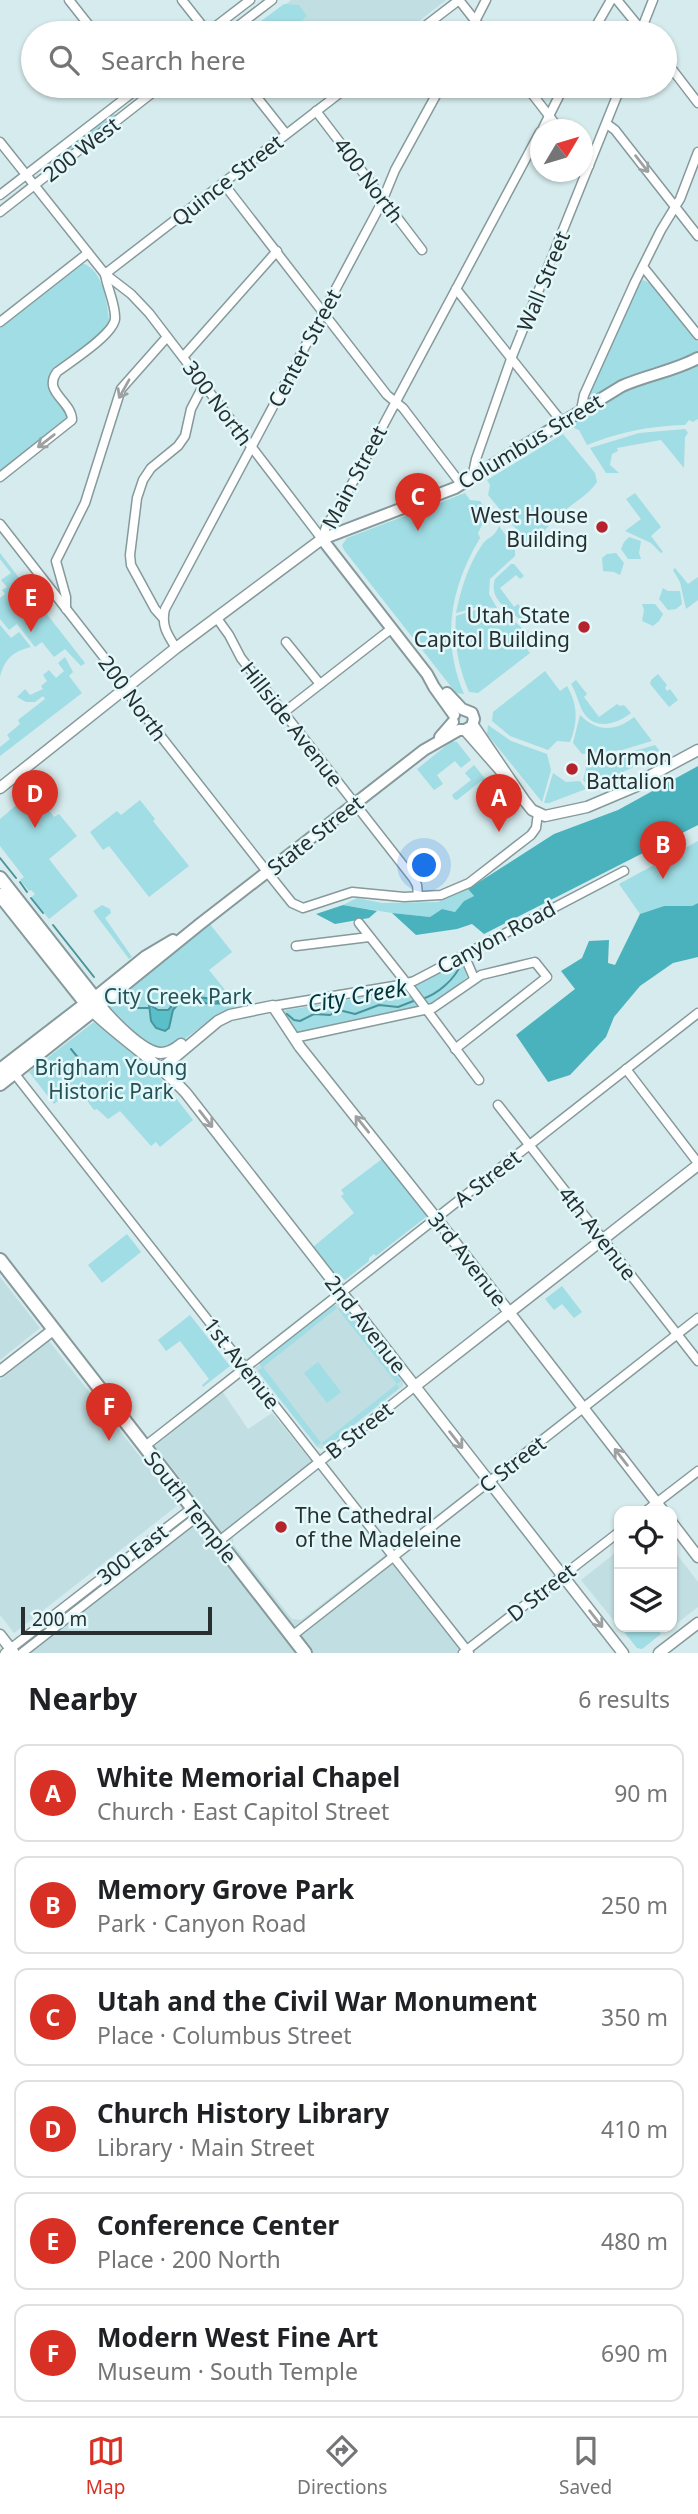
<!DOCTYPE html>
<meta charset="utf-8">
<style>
:root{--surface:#fff;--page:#f6f6f6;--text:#202124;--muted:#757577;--line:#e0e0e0;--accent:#d93025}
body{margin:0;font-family:"Noto Sans",sans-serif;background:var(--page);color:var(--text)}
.controls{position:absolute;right:21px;bottom:21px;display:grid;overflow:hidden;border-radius:14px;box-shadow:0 2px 5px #0004}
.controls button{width:63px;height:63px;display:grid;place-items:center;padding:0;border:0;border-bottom:2px solid var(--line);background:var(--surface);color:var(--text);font:35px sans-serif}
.compass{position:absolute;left:530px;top:119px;width:63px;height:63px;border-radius:50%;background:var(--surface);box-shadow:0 2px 5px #0004;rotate:52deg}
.scale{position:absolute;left:21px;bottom:18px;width:191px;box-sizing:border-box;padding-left:7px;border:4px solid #272f30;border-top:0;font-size:19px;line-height:24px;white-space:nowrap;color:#272f30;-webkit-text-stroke:5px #e3f8fa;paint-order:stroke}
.you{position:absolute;left:425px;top:866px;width:24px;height:24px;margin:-18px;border:5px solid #fff;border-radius:50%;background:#1a73e8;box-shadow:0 0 0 10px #1a73e833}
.badge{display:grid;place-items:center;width:46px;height:46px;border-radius:50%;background:var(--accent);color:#fff;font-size:23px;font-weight:700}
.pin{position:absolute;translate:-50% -58px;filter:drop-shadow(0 2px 4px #0008)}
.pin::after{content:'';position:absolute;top:37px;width:24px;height:21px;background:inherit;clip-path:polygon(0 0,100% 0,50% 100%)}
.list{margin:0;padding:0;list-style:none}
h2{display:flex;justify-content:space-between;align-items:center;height:91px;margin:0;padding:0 28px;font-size:30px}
h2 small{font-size:23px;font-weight:400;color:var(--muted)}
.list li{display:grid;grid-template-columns:46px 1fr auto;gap:21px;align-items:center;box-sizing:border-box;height:98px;margin:0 14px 14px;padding:0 14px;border:2px solid var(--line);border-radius:14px}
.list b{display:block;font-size:26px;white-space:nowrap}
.list p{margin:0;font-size:23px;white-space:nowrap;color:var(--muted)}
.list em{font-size:23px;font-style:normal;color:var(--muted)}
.icon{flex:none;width:38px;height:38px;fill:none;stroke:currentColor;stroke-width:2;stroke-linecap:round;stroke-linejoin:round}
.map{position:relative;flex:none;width:698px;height:1653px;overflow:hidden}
.search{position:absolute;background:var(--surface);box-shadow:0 2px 5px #0004;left:21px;right:21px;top:21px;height:77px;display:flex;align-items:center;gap:18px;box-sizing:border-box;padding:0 24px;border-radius:38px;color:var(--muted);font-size:26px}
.sheet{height:763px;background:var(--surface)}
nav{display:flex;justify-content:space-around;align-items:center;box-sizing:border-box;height:98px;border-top:2px solid var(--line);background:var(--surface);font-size:19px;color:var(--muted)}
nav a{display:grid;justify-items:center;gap:4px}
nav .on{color:var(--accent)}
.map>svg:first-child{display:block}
</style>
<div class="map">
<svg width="698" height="1653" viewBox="0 0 698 1653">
<rect width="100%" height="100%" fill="#d6ebed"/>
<g fill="#c1dfe2">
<polygon points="291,0 446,0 404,33 249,33"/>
<polygon points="0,1277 40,1328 0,1360"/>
<polygon points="338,1303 343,1306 403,1382 403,1386 326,1448 321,1449 317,1447 255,1368"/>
<polygon points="49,1341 178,1505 14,1633 0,1615 0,1380"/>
<polygon points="222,1391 248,1429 272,1413 319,1470 315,1470 233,1535 233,1544 292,1619 301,1620 383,1557 384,1554 462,1653 29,1653 208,1514 155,1446"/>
<polygon points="672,1548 698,1582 698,1607 672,1627"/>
<polygon points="619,1550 619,1627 581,1580"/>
</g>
<g fill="#a1dde4">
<polygon points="284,4 299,5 307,16 287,33 245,33"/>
<polygon points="113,112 116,117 48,170 44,165"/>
<path d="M82,263C103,269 107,302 109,320L104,330L50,373L48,387L67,413V419L0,471V328Z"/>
<polygon points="643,280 652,284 698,342 698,351 677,363 630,376 596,396 591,396 589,392 637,287"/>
<path d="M698,364V419L693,422L689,420L685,425C650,426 619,432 587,445L579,430L574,428L575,422L625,390L680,373Z"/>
<polygon points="685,429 688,433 685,437 684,468 661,440 617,448 618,451 612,454 610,465 619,473 606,473 590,448 639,433"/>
<path d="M563,434L595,473L597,482C587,497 570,504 558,517C549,525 542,534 533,542L526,541L488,495L490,485L487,480Z"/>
<path d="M465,493L470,500L480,501L495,521L483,523L478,533L480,538C450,588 441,640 464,694L456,693L344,550L342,545L347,538Z"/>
<polygon points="635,493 661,527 651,536 663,552 661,553 651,543 625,531 641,519 626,499"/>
<path d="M499,526L515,548V556L490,579L489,594L497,608L478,607L456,613C461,589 468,565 482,545C489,535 493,540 499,526Z"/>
<polygon points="629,537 641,541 639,553 641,559 628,559 621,549 624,542"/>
<polygon points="0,553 23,583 20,586 31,601 35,599 85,663 81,666 65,649 54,657 42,642 35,647 17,624 9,630 0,619 0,598 5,594 2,590 7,587 1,580 11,573 0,559"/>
<polygon points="616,553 624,563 620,575 614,572 603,571 602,558 607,554"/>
<path d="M511,564H514L524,576L520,579L516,575L500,588L514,607L518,604L530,620L525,624C511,610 488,602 495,579Z"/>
<polygon points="675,568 688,584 698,577 698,600 686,609 680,582 673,570"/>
<polygon points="663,588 668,591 680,591 682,604 676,609 668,610 659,599"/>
<polygon points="642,604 655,604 663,614 659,621 653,626 642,621 644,610"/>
<path d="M478,609C496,610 508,615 522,628L515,634L530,653L478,693L469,692C458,666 454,643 456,616Z"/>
<path d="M0,625L11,638L19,632L31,647C14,651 4,659 0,677Z"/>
<polygon points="65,657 73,672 69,676 82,693 0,756 0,747 10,739 7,735 20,724 18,720 45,699 43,696 35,702 26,702 17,697 25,689 30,695 43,689 41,686 47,681 43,675 49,670 56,678 64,671 58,663"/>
<path d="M545,671L560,691L567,686C578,705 578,722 570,742L557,741L548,750L510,736L492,721L493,712Z"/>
<polygon points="658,674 667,685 665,688 667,691 670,689 678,700 669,707 650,684 651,680"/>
<path d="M576,680L587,694L584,697L599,717L617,704L620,706L624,705L631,713C616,725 593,731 582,710C578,701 576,692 571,684Z"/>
<path d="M580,715C597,732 615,732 634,717L652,741L622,750L582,754L573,743Z"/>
<polygon points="488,725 511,741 547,754 551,770 542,802 487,734"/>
<polygon points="452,741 457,742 471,760 461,768 455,761 437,775 443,784 434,790 417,769"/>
<polygon points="655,745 659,750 658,755 590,788 583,780 586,768 585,759 624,754"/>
<polygon points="474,765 487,781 481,781 457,800 454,799 452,795 471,780 465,773"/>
<polygon points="553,773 566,782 580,781 586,789 549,803 544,803"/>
<polygon points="34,790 54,817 59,814 77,836 49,859 78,896 49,919 31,898 35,894 31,890 29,891 20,880 24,877 0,846 0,819"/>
<polygon points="140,800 155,819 153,821 189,866 149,897 109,846 103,850 90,832 117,811 121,815"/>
<polygon points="698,841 698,903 692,906 664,906 640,914 619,884"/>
<polygon points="468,889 474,896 464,901 455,912 442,909 430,917 392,913 343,905 357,898 382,903 438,902"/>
<polygon points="102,905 110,909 111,913 105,918 132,957 129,959 93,911"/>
<path d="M209,923L232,952L209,970L234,1001L236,1007L218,1014L171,1049C149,1054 128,1029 113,1016L109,1009L111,1003Z"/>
<polygon points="461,961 467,977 435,1004 299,1032 295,1031 283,1015 283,1012 287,1010 402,991"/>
<polygon points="94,1022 158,1075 193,1120 160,1147 156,1142 151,1146 120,1111 108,1119 97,1109 94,1110 77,1087 54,1104 29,1072"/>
<polygon points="382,1159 426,1214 426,1217 376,1256 374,1254 369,1258 369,1261 345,1280 341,1277 340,1280 313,1247 354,1213 341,1196 344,1194 341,1190"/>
<polygon points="127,1234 141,1252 102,1283 88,1265"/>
<polygon points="562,1286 582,1312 574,1318 562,1304 554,1310 545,1299"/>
<polygon points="334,1304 337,1308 263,1367 321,1443 317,1446 258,1371 262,1368 259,1363"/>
<polygon points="343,1306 401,1381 397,1384 338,1309"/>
<polygon points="190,1315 230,1366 203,1387 202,1385 209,1379 180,1341 166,1351 158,1340"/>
<polygon points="318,1362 341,1392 327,1403 304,1373"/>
<polygon points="397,1384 399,1388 325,1448 322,1443"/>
<polygon points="620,1627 656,1627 661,1634 642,1649 637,1648"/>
</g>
<g fill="#4ab2bc">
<polygon points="698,766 698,825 484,934 472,924 457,929 416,935 392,913 430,917 442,909 455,912 464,901 474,896 468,889 554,834 618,810"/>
<polygon points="698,903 698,957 673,963 640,986 614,1017 606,1037 570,1075 548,1082 516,1035 575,989 561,971 582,958 589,941 609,940 608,963 615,965 640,914 664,906 692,906"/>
<polygon points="343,905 377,911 369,918 335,924 316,914"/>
</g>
<path fill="#59bfc9" stroke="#4a949b" stroke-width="2" d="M175,992L190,1000C202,994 214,1001 224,1003C209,1005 195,1001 179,1003L173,1010L169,1028L165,1031L156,1028L151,1021L149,1004L158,1010H168L171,1007L169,997Z"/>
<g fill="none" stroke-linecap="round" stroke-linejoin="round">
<g stroke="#4a949b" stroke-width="2">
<polyline points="0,858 16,878"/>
<polyline points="20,882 27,892"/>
<polyline points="31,898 43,913"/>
<polyline points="53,925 94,977"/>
<path d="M422,999C438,994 455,979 461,964"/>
<polyline points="136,1008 149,1008"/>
<polyline points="287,1014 294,1020 300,1021 314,1014 330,1015 339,1010 355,1014 379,1005 398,1007 416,1000"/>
<polyline points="71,1049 92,1075 108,1076"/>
</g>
<g stroke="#86999b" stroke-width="11">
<g id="minor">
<polyline points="69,0 95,33"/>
<polyline points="182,0 208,33"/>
<polyline points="459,0 485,33"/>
<polyline points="617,0 644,33"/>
<polyline points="207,33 250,0"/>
<polyline points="229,33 272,0"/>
<polyline points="416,33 459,0"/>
<polyline points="469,33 486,0"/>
<polyline points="592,33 611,0"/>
<polyline points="640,33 653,0"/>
<polyline points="665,60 698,103"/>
<polyline points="248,86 286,134"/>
<polyline points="526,86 560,130"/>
<polyline points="316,111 422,250"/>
<polyline points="607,124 615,130 698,236"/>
<polyline points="542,130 564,86"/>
<polyline points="0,142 105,274 131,294 149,313 322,539"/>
<polyline points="582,158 589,166"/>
<polyline points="223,183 387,395 403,408 461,484"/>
<polyline points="0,195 141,86"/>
<polyline points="0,212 161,86"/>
<polyline points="644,268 698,335"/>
<polyline points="105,274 349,86"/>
<polyline points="456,289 562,422"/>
<polyline points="0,322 88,253"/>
<polyline points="183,357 277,251"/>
<polyline points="581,410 584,395 635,282 661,230 680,199 698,152"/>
<path d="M0,477L72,420C72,401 42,392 57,372C70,362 113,335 115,319C116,305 107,288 105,274"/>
<polyline points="472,478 476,459 511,359 621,86"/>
<polyline points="0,524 117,674 134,702 272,878 292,903 303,908 352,892 404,897 441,895 469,883 531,835 536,828 538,813"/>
<polyline points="322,539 327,524 338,510 540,132"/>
<polyline points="66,609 66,597 56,561 85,503 121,389 167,337"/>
<polyline points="216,617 229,635 241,658 413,878 417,885 418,896"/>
<polyline points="163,618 155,609 131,565 130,555 137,498 143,480 151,468 178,446 185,436 191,409 204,384"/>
<polyline points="286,642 320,684"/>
<path d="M176,648C167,634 161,625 165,609L381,204L395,170L441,86"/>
<polyline points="283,713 391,629"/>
<polyline points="359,923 412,990 479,1080"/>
<polyline points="296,946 369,937"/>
<polyline points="464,955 474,978"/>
<polyline points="273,1006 400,985 414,981 624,871"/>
<polyline points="294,1038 433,1008 481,975 535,962 547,977 455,1049"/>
<polyline points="626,1069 698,1163"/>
<polyline points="14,1073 469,1653"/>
<polyline points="498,1105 698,1361"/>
<polyline points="144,1447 698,1013"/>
<polyline points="646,1511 698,1471"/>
<polyline points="218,1542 414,1387"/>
<polyline points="292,1636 698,1318"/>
<polyline points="5,1653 192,1508"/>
<polyline points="22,1653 198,1516"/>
<polyline points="463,1653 619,1532"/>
</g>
</g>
<g stroke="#86999b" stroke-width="13">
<g id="tertiary">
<polyline points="473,725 524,800 532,810 545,816 587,807 639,785 644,779 698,750"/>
<polyline points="465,730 501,771"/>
<polyline points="0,788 176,648 322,539"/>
<path d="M100,1005C111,1019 143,1053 161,1053C169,1053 175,1049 181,1044"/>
<path d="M92,1011C122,1040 158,1062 186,1093L623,1653"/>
<polyline points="162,1068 218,1021 230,1015 273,1006 300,1047 436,1218 663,1511"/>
<polyline points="0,1371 53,1330"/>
<polyline points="414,1387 698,1165"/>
<polyline points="672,1523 698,1557"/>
<polyline points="0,1635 14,1653"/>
<polyline points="659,1653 698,1623"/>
</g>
</g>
<g stroke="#86999b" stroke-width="14">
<g id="secondary">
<path d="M454,715L434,687L427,674L322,539L455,488L622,386C647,375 674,371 698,358"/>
<polyline points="440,737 453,722"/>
<polyline points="94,998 146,956 173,940"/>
<polyline points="100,1005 200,924 424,750 459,730 465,730 472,726 474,719 472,713 462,709 447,693"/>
</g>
</g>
<g stroke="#86999b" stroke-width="16">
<g id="primary">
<polyline points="0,878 100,1005 0,1084"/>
<polyline points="0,895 92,1011"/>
<polyline points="0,1070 91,1000"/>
<polyline points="0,1260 305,1653"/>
</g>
</g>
<use href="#minor" stroke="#fff" stroke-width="8"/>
<use href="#tertiary" stroke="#fff" stroke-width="10"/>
<use href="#secondary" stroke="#fff" stroke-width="10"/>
<use href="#primary" stroke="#fff" stroke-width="12"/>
</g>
<defs><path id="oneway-shaft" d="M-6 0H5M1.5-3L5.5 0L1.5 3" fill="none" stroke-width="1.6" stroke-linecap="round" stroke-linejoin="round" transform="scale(1.75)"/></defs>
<g stroke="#9ea1a2">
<use href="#oneway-shaft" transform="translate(642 164) rotate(52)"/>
<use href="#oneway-shaft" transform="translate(124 389) rotate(119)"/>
<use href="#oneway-shaft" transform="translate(46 441) rotate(142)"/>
<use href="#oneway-shaft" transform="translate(206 1119) rotate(52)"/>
<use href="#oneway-shaft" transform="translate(362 1124) rotate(-129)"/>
<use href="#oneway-shaft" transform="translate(456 1440) rotate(52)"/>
<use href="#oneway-shaft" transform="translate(621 1457) rotate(-128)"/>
<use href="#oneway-shaft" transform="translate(596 1619) rotate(52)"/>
</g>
<g fill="#b5242c" stroke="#e3f8fa" stroke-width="2.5">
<circle cx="602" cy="527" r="7"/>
<circle cx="584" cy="627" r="7"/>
<circle cx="572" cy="769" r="7"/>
<circle cx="281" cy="1527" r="7"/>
</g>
<g text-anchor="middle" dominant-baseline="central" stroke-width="5" stroke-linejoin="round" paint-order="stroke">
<g font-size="21" fill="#272f30" stroke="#e3f8fa">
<text transform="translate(81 149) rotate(-38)">200 West</text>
<text transform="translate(227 180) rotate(-38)">Quince Street</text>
<text transform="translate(369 180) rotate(53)">400 North</text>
<text transform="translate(543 281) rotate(-68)">Wall Street</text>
<text transform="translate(304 348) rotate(-62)">Center Street</text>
<text transform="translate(218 403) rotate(53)">300 North</text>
<text transform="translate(530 441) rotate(-31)">Columbus Street</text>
<text transform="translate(354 477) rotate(-62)">Main Street</text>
<text transform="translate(133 698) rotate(54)">200 North</text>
<text transform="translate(292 724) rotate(52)">Hillside Avenue</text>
<text transform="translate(315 835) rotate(-38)">State Street</text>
<text transform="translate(496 937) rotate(-28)">Canyon Road</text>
<text transform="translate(487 1178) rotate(-38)">A Street</text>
<text transform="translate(598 1233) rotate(52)">4th Avenue</text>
<text transform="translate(468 1259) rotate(52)">3rd Avenue</text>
<text transform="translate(366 1324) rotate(52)">2nd Avenue</text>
<text transform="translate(242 1363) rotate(52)">1st Avenue</text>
<text transform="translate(359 1430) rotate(-38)">B Street</text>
<text transform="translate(512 1464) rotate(-38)">C Street</text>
<text transform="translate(191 1507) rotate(52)">South Temple</text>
<text transform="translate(132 1554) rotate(-38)">300 East</text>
<text transform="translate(541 1592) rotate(-38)">D Street</text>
</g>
<g font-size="21" fill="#272f30" stroke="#e3f8fa" text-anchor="end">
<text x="588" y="515">West House<tspan x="588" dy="24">Building</tspan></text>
<text x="570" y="615">Utah State<tspan x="570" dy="24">Capitol Building</tspan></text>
<text x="586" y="757" text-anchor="start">Mormon<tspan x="586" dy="24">Battalion</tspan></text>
<text x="295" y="1515" text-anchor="start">The Cathedral<tspan x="295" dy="24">of the Madeleine</tspan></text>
</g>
<g font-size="21" fill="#245256" stroke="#e3f8fa">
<text x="178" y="996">City Creek Park</text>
<text x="111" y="1067">Brigham Young<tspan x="111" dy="24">Historic Park</tspan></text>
</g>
<g font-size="23" font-style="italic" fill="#003237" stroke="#e3f8fa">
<text transform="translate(357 995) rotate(-10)">City Creek</text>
</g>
</g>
</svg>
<div class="controls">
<button><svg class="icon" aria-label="locate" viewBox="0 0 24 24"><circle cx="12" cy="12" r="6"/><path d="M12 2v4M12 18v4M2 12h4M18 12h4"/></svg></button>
<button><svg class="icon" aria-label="layers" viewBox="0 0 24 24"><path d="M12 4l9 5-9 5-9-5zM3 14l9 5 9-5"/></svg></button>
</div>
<svg class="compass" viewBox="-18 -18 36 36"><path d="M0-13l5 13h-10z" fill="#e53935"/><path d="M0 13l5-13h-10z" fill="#757577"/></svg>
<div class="scale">200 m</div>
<div class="you"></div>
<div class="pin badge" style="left:499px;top:832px">A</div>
<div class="pin badge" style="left:663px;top:879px">B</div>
<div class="pin badge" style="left:418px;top:531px">C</div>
<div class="pin badge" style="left:35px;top:828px">D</div>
<div class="pin badge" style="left:31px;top:632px">E</div>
<div class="pin badge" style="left:109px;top:1441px">F</div>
<div class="search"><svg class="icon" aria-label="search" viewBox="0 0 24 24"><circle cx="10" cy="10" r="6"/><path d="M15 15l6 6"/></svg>Search here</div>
</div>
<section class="sheet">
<h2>Nearby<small>6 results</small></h2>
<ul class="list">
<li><span class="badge">A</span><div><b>White Memorial Chapel</b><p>Church · East Capitol Street</p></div><em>90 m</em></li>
<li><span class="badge">B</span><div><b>Memory Grove Park</b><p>Park · Canyon Road</p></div><em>250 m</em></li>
<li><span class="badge">C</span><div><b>Utah and the Civil War Monument</b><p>Place · Columbus Street</p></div><em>350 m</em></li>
<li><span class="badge">D</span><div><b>Church History Library</b><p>Library · Main Street</p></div><em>410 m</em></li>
<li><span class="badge">E</span><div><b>Conference Center</b><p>Place · 200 North</p></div><em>480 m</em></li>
<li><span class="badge">F</span><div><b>Modern West Fine Art</b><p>Museum · South Temple</p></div><em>690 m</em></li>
</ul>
</section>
<nav>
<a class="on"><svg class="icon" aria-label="map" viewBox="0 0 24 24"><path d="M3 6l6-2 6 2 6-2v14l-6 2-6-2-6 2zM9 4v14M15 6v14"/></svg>Map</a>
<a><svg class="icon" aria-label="directions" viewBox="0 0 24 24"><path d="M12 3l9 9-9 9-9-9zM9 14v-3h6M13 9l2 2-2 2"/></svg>Directions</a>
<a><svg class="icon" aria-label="saved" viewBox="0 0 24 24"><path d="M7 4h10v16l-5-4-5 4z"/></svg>Saved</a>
</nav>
